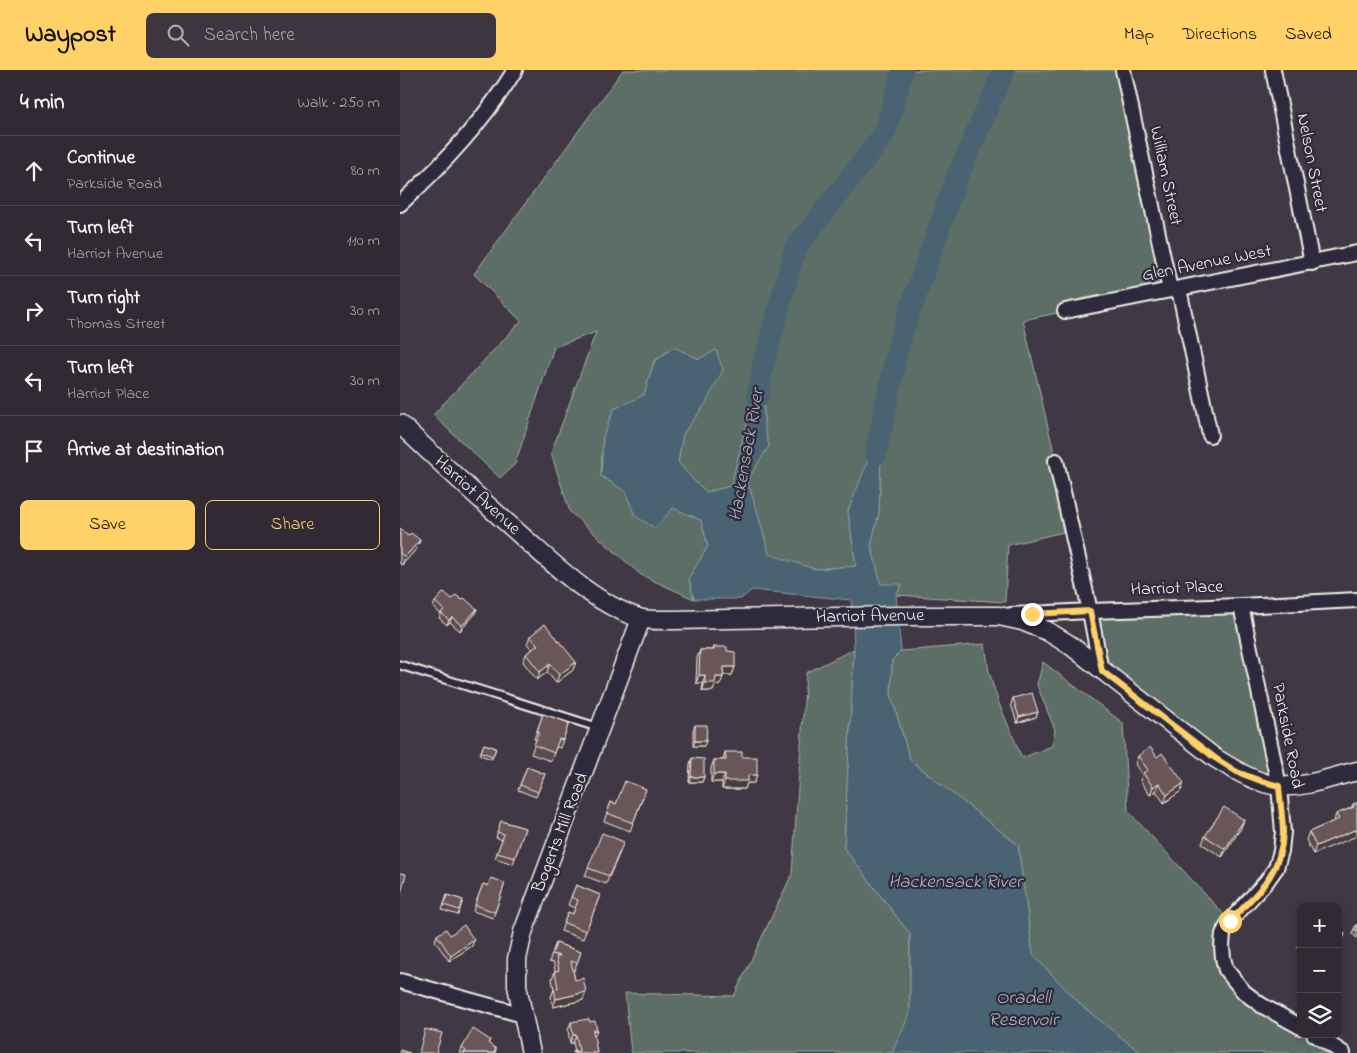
<!DOCTYPE html>
<meta charset="utf-8">
<style>
:root{--surface:#312a34;--page:#3d3640;--text:#f1f3f6;--muted:#a8a7ac;--line:#4c464f;--accent:#ffd166}
body{margin:0;font-family:"Indie Flower",sans-serif;background:var(--page);color:var(--text)}
.controls{position:absolute;right:15px;bottom:15px;display:grid;overflow:hidden;border-radius:8px;box-shadow:0 2px 12px #0003}
.controls button{width:45px;height:45px;display:grid;place-items:center;padding:0;border:0;border-bottom:1px solid var(--line);background:var(--surface);color:var(--text);font:25px sans-serif}
.stop{position:absolute;width:15px;height:15px;margin:-11px;border:4px solid #ffd166;border-radius:50%;background:#fff}
.stop.end{background:#ffd166;border-color:#fff;box-shadow:0 1px 5px #0008}
.list{margin:0;padding:0;list-style:none}
h2{display:flex;justify-content:space-between;align-items:center;height:65px;margin:0;padding:0 20px;font-size:21px}
h2 small{font-size:16px;font-weight:400;color:var(--muted)}
.list li{display:grid;grid-template-columns:32px 1fr auto;gap:15px;align-items:center;box-sizing:border-box;height:70px;padding:0 20px;border-top:1px solid var(--line)}
.list b{display:block;font-size:19px;white-space:nowrap}
.list p{margin:0;font-size:16px;white-space:nowrap;color:var(--muted)}
.list em{font-size:16px;font-style:normal;color:var(--muted)}
.actions{display:flex;gap:10px;padding:15px 20px}
.actions a{flex:1;padding:11px 0;border:1px solid var(--accent);border-radius:8px;text-align:center;font-size:18px;color:var(--accent)}
.actions .main{background:var(--accent);color:#111}
.icon{flex:none;width:28px;height:28px;fill:none;stroke:currentColor;stroke-width:2;stroke-linecap:round;stroke-linejoin:round}
.map{position:relative;flex:none;width:957px;height:983px;overflow:hidden}
header{display:flex;align-items:center;gap:30px;box-sizing:border-box;height:70px;padding:0 25px;background:var(--accent);color:#111}
header strong{font-size:24px}
nav{display:flex;gap:28px;margin-inline-start:auto;font-size:18px}
.search{width:350px;height:45px;background:var(--page);display:flex;align-items:center;gap:12px;box-sizing:border-box;padding:0 18px;border-radius:8px;color:var(--muted);font-size:19px}
main{display:flex}
aside{flex:1;background:var(--surface)}
.map>svg:first-child{display:block}
</style>
<header>
<strong>Waypost</strong>
<div class="search"><svg class="icon" aria-label="search" viewBox="0 0 24 24"><circle cx="10" cy="10" r="6"/><path d="M15 15l6 6"/></svg>Search here</div>
<nav><a>Map</a><a>Directions</a><a>Saved</a></nav>
</header>
<main>
<aside>
<h2>4 min<small>Walk · 250 m</small></h2>
<ul class="list">
<li><svg class="icon" aria-label="ahead" viewBox="0 0 24 24"><path d="M12 20V5M6 11l6-6 6 6"/></svg><div><b>Continue</b><p>Parkside Road</p></div><em>80 m</em></li>
<li><svg class="icon" aria-label="left" viewBox="0 0 24 24"><path d="M17 20v-9H6M10 6l-5 5 5 5"/></svg><div><b>Turn left</b><p>Harriot Avenue</p></div><em>110 m</em></li>
<li><svg class="icon" aria-label="right" viewBox="0 0 24 24"><path d="M7 20v-9h11M14 6l5 5-5 5"/></svg><div><b>Turn right</b><p>Thomas Street</p></div><em>30 m</em></li>
<li><svg class="icon" aria-label="left" viewBox="0 0 24 24"><path d="M17 20v-9H6M10 6l-5 5 5 5"/></svg><div><b>Turn left</b><p>Harriot Place</p></div><em>30 m</em></li>
<li><svg class="icon" aria-label="arrive" viewBox="0 0 24 24"><path d="M6 21V4h12l-3 4 3 4H6"/></svg><div><b>Arrive at destination</b></div></li>
</ul>
<div class="actions"><a class="main">Save</a><a>Share</a></div>
</aside>
<div class="map">
<svg width="957" height="983" viewBox="0 0 957 983">
<rect width="100%" height="100%" fill="#413845"/>
<filter id="ink" filterUnits="userSpaceOnUse"><feTurbulence type="fractalNoise" baseFrequency=".02" numOctaves="2"/><feDisplacementMap in="SourceGraphic" scale="10" xChannelSelector="R" yChannelSelector="G"/><feConvolveMatrix kernelMatrix="1 2 1 2 8 2 1 2 1" color-interpolation-filters="sRGB"/></filter>
<g filter="url(#ink)">
<g fill="#5c6e66" stroke="#a8b0a7">
<polygon points="223,0 723,0 770,220 623,250 672,460 608,475 605,532 496,525 502,515 481,515 471,475 479,443 482,357 448,441 456,496 415,499 369,485 358,444 347,411 369,376 364,355 363,298 342,371 331,416 307,422 293,410 278,392 283,364 306,333 299,289 274,277 254,291 244,325 214,339 203,367 201,406 225,421 235,446 273,438 301,450 308,476 289,508 294,529 241,505 170,442 151,383 196,262 154,277 115,394 100,408 33,345 121,251 74,204"/>
<polygon points="841,536 879,716 861,711 701,601 690,541"/>
<polygon points="585,574 589,602 598,631 622,688 652,676 655,660 637,615 643,592 723,653 728,741 830,851 826,900 901,957 901,964 914,964 943,983 741,983 683,937 633,885 618,775 510,690 491,625 492,590 501,581"/>
<polygon points="454,579 444,778 510,864 510,943 492,983 231,983 225,923 334,926 392,804 406,603"/>
</g>
<polygon fill="#4a6372" stroke="#8e9ca1" points="274,277 299,289 316,280 323,300 306,333 283,364 278,392 293,410 307,422 331,416 342,371 363,296 364,355 369,376 347,411 358,444 369,484 415,499 456,496 448,441 482,355 479,443 471,475 481,514 502,514 496,525 501,581 492,590 491,625 510,690 618,775 633,885 683,937 741,983 492,983 510,943 510,864 444,778 454,579 453,546 451,530 352,520 341,529 294,529 289,508 308,476 301,450 273,438 255,458 235,446 225,421 201,406 203,367 214,339 244,325 254,292"/>
<g fill="none" stroke-linecap="round" stroke-linejoin="round">
<g stroke="#4a6372" stroke-width="22">
<polyline points="358,326 363,296 395,179 485,63 503,0"/>
<polyline points="476,384 499,272 557,107 604,0"/>
</g>
<g stroke="#f4f1e8" stroke-width="11">
<polyline id="service" points="0,595 200,658"/>
</g>
<g stroke="#f4f1e8" stroke-width="18">
<g id="minor">
<polyline points="723,0 770,220"/>
<polyline points="873,0 912,193"/>
<path d="M0,134C44,94 84,51 115,0"/>
<polyline points="779,219 810,365"/>
<polyline points="665,241 957,183"/>
<polyline points="656,391 690,541 701,601"/>
<polyline points="841,536 879,716 883,762 881,781 876,798 866,812 830,851 823,864 822,876 823,888 826,900 844,922 861,935 901,957"/>
<polyline points="611,545 690,541 841,536 957,530"/>
<polyline points="0,911 123,945"/>
<polyline points="914,964 943,983"/>
</g>
</g>
<g stroke="#f4f1e8" stroke-width="21">
<g id="tertiary">
<path d="M0,354C41,393 82,431 124,468C159,499 194,533 239,548C249,551 263,550 274,550L498,546H599L622,551L647,561L670,575L815,688C833,699 859,715 880,716C905,718 932,707 957,701"/>
<polyline points="131,983 117,916 117,889 123,862 241,549"/>
</g>
</g>
<use href="#service" stroke="#2f2a3d" stroke-width="7"/>
<use href="#minor" stroke="#2f2a3d" stroke-width="14"/>
<use href="#tertiary" stroke="#2f2a3d" stroke-width="18"/>
</g>
<g fill="#5c4b4d" stroke="#f4f1e8">
<polygon points="0,459 8,466 20,470 17,478 2,495 0,494"/>
<polygon points="52,529 75,544 60,561 50,552 47,555 39,548 41,544 33,537 35,532"/>
<polygon points="130,566 173,600 156,613 147,602 137,610 123,592 126,584 132,579 127,574"/>
<polygon points="314,577 327,581 335,597 332,605 323,605 320,615 315,615 313,621 302,621 303,613 296,613 297,588 300,580 313,580"/>
<polygon points="613,628 638,642 636,647 617,653 611,634"/>
<polygon points="143,644 169,653 160,678 156,677 151,691 131,684 136,670 134,669"/>
<polygon points="295,655 304,676 293,676 293,660"/>
<polygon points="84,674 96,678 92,689 80,685"/>
<polygon points="325,682 342,687 357,705 354,713 347,713 345,719 322,719 322,712 311,712 311,698 314,690 323,690"/>
<polygon points="738,686 781,721 764,733 756,721 750,725 740,711 742,705 735,694"/>
<polygon points="292,688 304,707 302,712 289,712 290,694"/>
<polygon points="127,697 145,704 136,727 118,720"/>
<polygon points="246,719 230,761 204,751 211,732 216,734"/>
<polygon points="957,733 913,784 906,770 909,762 934,751 936,744 951,738 953,734"/>
<polygon points="101,751 125,758 113,794 95,788 102,770 96,767"/>
<polygon points="841,758 822,787 802,774 805,766"/>
<polygon points="221,780 206,814 185,806 188,798"/>
<polygon points="105,813 93,848 73,841 83,814 88,816"/>
<polygon points="176,815 200,825 183,869 161,861 168,842 173,844 175,838 168,835"/>
<polygon points="47,825 63,830 58,845 42,840"/>
<polygon points="957,854 957,868 952,864 954,859"/>
<polygon points="37,865 72,876 49,891 35,871"/>
<polygon points="901,871 901,882 897,878 899,873"/>
<polygon points="156,873 181,882 174,901 173,900 175,910 183,930 153,937 151,927 154,919 152,909 155,901 154,895 154,893 149,892"/>
<polygon points="171,952 194,967 197,983 173,983 173,982 175,981 173,973 170,973 168,960"/>
<polygon points="90,970 88,974 96,979 95,983 60,983 62,978"/>
</g>
<g fill="#4b3d3e" stroke="#f4f1e8">
<polygon points="20,470 17,478 2,495 5,487"/>
<polygon points="77,539 75,544 60,561 62,556"/>
<polygon points="52,547 50,552 47,555 49,550"/>
<polygon points="176,592 173,600 156,613 159,605"/>
<polygon points="150,594 147,602 137,610 140,602"/>
<polygon points="324,597 335,597 332,605 321,605"/>
<polygon points="299,605 305,605 303,613 296,613"/>
<polygon points="316,607 323,607 320,615 315,615 313,621 302,621 305,613"/>
<polygon points="638,642 636,647 617,653 619,647"/>
<polygon points="295,671 306,671 304,676 293,676"/>
<polygon points="314,704 325,704 322,712 311,712"/>
<polygon points="348,705 357,705 354,713 347,713 345,719 322,719 325,711"/>
<polygon points="291,707 304,707 302,712 289,712"/>
<polygon points="759,713 756,721 750,725 753,717"/>
<polygon points="784,713 781,721 764,733 767,725"/>
<polygon points="844,750 841,758 822,787 825,779"/>
<polygon points="957,759 957,766 913,784 916,776"/>
<polygon points="945,864 943,869 938,875 938,871"/>
<polygon points="74,870 72,876 49,891 51,886"/>
<polygon points="186,922 183,930 153,937 156,929"/>
<polygon points="193,960 197,960 194,968"/>
<polygon points="173,965 176,965 173,973 170,973"/>
</g>
<g fill="#6b5759" stroke="#f4f1e8">
<polygon points="0,459 8,466 11,463 20,470 5,487 0,483"/>
<polygon points="44,522 52,529 56,525 62,530 64,528 77,539 62,556 52,547 49,550 41,543 44,540 35,532"/>
<polygon points="145,554 176,592 159,605 150,594 140,602 126,584 138,575 130,566"/>
<polygon points="314,577 327,577 327,581 335,582 335,597 324,597 323,607 316,607 315,613 305,613 305,605 299,605 300,580 314,580"/>
<polygon points="632,623 638,642 619,647 613,628"/>
<polygon points="143,644 169,653 163,670 159,669 154,683 134,675 139,662 137,661"/>
<polygon points="295,655 307,655 306,671 295,671"/>
<polygon points="84,674 96,678 93,686 81,682"/>
<polygon points="750,677 757,687 762,683 784,713 767,725 759,713 753,717 743,703 748,700 738,686"/>
<polygon points="325,682 342,682 342,687 357,687 357,705 348,705 348,711 325,711 325,704 314,704 314,690 326,690"/>
<polygon points="292,688 304,689 304,707 291,707"/>
<polygon points="127,697 145,704 138,722 120,715"/>
<polygon points="225,711 246,719 233,753 207,743 211,732 216,734"/>
<polygon points="957,733 957,759 916,776 909,762 939,749 936,744 954,737 953,734"/>
<polygon points="824,737 844,750 825,779 805,766"/>
<polygon points="101,751 125,758 115,788 97,783 104,764 97,762"/>
<polygon points="202,763 224,772 209,806 188,798"/>
<polygon points="0,803 6,804 0,827"/>
<polygon points="91,808 105,813 95,842 75,835 83,814 88,816"/>
<polygon points="176,815 200,825 186,861 164,853 168,842 173,844 178,830 171,827"/>
<polygon points="47,825 63,830 59,840 44,835"/>
<polygon points="957,854 957,861 954,859"/>
<polygon points="64,855 74,870 51,886 37,865 46,859 50,865"/>
<polygon points="939,858 945,864 938,871 938,858"/>
<polygon points="156,873 181,882 177,893 171,891 175,910 183,908 186,922 156,929 154,919 158,918 155,901 159,900 156,887 160,886 152,884"/>
<polygon points="189,949 190,952 195,951 197,960 193,960 197,983 174,983 173,982 179,981 176,965 173,965 171,952"/>
<polygon points="25,959 42,963 36,983 19,983"/>
<polygon points="73,959 90,970 88,973 96,979 94,983 64,983 66,981 62,978"/>
<polygon points="0,980 10,983 0,983"/>
</g>
</g>
<g fill="none" stroke-linecap="round" stroke-linejoin="round" filter="url(#ink)">
<path stroke="#ffd166" stroke-width="6" d="M632,544L690,541L702,601L815,688L837,702L861,711L879,716C880,732 883,748 883,763C881,805 857,823 830,851"/>
</g>
<g text-anchor="middle" dominant-baseline="central" stroke-width="4.5" stroke-linejoin="round" paint-order="stroke">
<g font-size="18" fill="#f4f1e8" stroke="#2f2a3d">
<text transform="translate(911 93) rotate(79)">Nelson Street</text>
<text transform="translate(765 106) rotate(78)">William Street</text>
<text transform="translate(807 194) rotate(-11)">Glen Avenue West</text>
<text transform="translate(77 426) rotate(42)">Harriot Avenue</text>
<text transform="translate(777 519) rotate(-2)">Harriot Place</text>
<text transform="translate(470 547) rotate(-1)">Harriot Avenue</text>
<text transform="translate(887 666) rotate(79)">Parkside Road</text>
<text transform="translate(161 763) rotate(-69)">Bogerts Mill Road</text>
</g>
<g font-size="19" font-style="italic" fill="#b0b8b9" stroke="#2f2a3d">
<text transform="translate(347 385) rotate(-80)">Hackensack River</text>
<text x="555" y="812">Hackensack River</text>
<text x="623" y="928">Oradell<tspan x="623" dy="22">Reservoir</tspan></text>
</g>
</g>
</svg>
<div class="controls">
<button>+</button>
<button>−</button>
<button><svg class="icon" aria-label="layers" viewBox="0 0 24 24"><path d="M12 4l9 5-9 5-9-5zM3 14l9 5 9-5"/></svg></button>
</div>
<div class="stop" style="left:830px;top:851px"></div>
<div class="stop end" style="left:632px;top:544px"></div>
</div>
</main>
